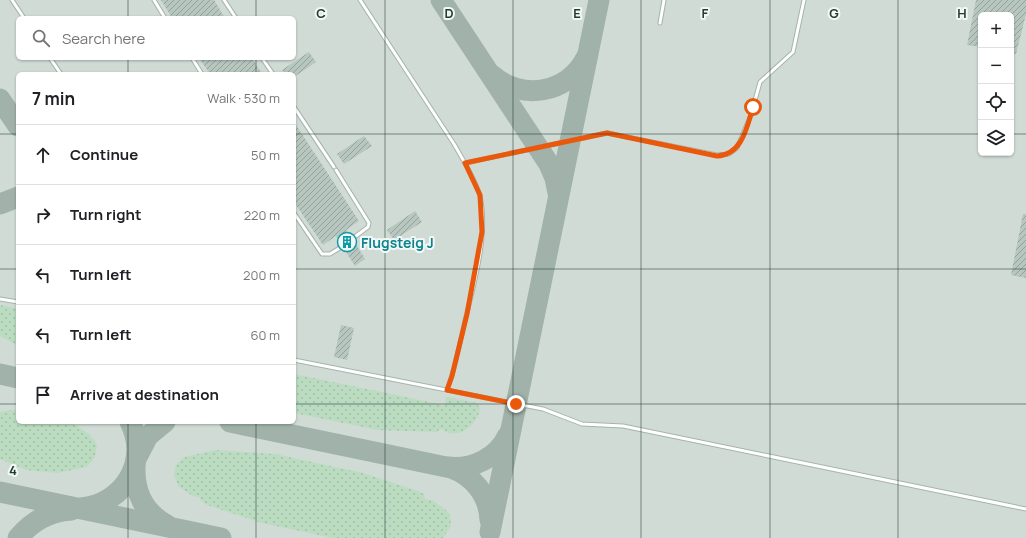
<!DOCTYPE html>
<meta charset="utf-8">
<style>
:root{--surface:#fff;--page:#f2f2f2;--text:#202124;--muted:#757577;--line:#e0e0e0}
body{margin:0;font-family:Manrope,sans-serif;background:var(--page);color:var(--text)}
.controls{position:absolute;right:12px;top:12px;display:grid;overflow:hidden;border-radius:6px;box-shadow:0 1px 3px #0004}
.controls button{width:36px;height:36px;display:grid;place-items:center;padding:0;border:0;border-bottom:1px solid var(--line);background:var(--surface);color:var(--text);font:20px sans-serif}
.stop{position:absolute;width:12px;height:12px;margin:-9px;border:3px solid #ea580c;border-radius:50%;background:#fff}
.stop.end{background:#ea580c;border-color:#fff;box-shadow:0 1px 4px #0008}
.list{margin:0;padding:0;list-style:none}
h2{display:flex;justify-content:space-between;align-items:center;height:52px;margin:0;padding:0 16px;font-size:17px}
h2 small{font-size:13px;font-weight:400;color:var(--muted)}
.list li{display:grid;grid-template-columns:26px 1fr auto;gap:12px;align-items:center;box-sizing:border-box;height:60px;padding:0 16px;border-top:1px solid var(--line)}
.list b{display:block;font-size:15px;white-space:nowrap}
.list em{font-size:13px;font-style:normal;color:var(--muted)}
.icon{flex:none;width:22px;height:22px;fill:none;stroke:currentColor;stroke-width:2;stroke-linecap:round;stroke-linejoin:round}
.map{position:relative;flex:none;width:1026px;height:538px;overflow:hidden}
.search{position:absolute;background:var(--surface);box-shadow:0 1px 3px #0004;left:16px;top:16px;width:280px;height:44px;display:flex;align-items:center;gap:10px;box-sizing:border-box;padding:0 14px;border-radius:6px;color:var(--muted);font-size:15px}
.panel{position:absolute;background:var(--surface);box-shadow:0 1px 3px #0004;left:16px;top:72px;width:280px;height:352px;border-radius:6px}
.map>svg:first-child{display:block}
</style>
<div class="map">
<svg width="1026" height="538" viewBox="0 0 1026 538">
<defs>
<pattern id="green-dots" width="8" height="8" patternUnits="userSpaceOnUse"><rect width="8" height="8" fill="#bbdcc1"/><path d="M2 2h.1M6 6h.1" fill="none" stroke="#a0bea6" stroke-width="1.8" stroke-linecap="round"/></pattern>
<pattern id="building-hatch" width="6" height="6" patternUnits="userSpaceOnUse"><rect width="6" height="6" fill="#b7c6bf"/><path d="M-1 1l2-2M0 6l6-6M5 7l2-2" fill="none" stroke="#94a29c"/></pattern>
</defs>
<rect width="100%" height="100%" fill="#e2ece6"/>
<path fill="#d0dbd5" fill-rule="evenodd" d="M0,0H1026V538H0ZM981,15H1011V153H981ZM18,18H294V58H18ZM18,74H294V422H18Z"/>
<g fill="url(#green-dots)">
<polygon points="0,305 18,309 18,346 0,336"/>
<path d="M294,374L444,405L447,397L477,403L480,409C477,423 465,436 448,433C445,432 444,429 440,429L437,432L378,430L294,413Z"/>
<polygon points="18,409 18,422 71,422 89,434 95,441 97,446 95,457 87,467 57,473 26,470 0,459 0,412"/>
<polygon points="216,450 275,454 363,473 418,491 424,494 425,499 432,500 445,509 450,515 451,526 443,538 333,538 262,523 207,505 201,501 199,497 193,496 178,486 174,475 176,465 184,457"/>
</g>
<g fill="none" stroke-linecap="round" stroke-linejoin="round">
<g stroke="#a0b2aa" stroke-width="21">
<polyline points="441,0 549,164 555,178 558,193"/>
<path d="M492,75C521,101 568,94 586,58"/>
<polyline points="0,99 18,126"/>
<polyline points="0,204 18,197"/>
<polyline points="0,374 18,378"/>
<path d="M230,422L451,468C473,476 489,495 490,520"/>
<polyline points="136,459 148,436 165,422"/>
<path d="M135,466C134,492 144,513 167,525"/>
<path d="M448,467C471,470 498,458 508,435"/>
<polyline points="0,492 221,538"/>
<path d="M81,508C124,504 150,461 130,422"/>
<polyline points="490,532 599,0"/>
<path d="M18,538C32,521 50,511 72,510"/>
</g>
</g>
<g fill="url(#building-hatch)">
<polygon points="161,0 214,0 225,18 172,18"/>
<polygon points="976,0 1026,0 1026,14 1016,54 1011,53 1011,15 981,15 981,47 967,45"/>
<polygon points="309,52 316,62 294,77 294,74 285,74 282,70"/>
<polygon points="199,58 252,58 262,74 210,74"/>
<polygon points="294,122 359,221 346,230 350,236 349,240 354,241 365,259 355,266 344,249 345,244 341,244 336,236 323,245 294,202"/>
<polygon points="364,136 372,146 344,164 337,154"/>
<polygon points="415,211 422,222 394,240 387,230"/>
<polygon points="1023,214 1026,214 1026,278 1011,275"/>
<polygon points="341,325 354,328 347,360 334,357"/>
</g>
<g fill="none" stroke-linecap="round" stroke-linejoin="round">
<g stroke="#a5b4ad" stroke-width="5">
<g id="lane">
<polyline points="12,0 24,18"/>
<polyline points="154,0 165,18"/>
<polyline points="224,0 236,18"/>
<path d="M360,0L454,144C463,160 475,178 480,196C489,235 473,287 464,325C459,347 455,369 447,390"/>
<polyline points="660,23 664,0"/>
<polyline points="50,58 61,74"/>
<polyline points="192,58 202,74"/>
<polyline points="262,58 273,74"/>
<polyline points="294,107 334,167"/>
<polyline points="465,163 607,133 717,155 729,154 737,148 751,115 760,82 793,52 804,0"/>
<polyline points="336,170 369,223 368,227 352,239"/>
<polyline points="294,213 322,254 330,254 343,246"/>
<polyline points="0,299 18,302"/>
<polyline points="294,360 543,409 582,424 623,426 1026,509"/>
</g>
</g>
<use href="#lane" stroke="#fff" stroke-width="3"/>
</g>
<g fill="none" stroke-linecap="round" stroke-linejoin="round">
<path stroke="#ea580c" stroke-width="5" d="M516,404L447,390L452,376L467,314L482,232L480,195L465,163L607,133L717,156C742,155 747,127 753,107"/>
</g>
<path fill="none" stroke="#223c33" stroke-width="1" stroke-opacity="0.55" d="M128,0V18M256,0V18M385,0V538M513,0V538M641,0V538M770,0V538M898,0V538M128,58V74M256,58V74M0,134H18M294,134H981M1011,134H1026M0,269H18M294,269H1026M0,404H18M294,404H1026M128,422V538M256,422V538"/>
<defs>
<g id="building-ring" transform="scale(1)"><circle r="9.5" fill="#f2f8f5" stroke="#0f9aa8" stroke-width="1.5"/><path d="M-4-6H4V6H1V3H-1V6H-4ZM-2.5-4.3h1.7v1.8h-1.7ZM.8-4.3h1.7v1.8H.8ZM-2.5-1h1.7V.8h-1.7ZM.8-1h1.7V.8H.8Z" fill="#0f9aa8"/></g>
</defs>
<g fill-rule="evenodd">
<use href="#building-ring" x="347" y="242"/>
</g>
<g text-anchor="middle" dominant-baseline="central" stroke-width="4" stroke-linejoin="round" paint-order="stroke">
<g font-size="14" font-weight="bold" fill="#0d838f" stroke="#f2f8f5" text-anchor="start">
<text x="361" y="242">Flugsteig J</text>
</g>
</g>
<g font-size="13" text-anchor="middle" font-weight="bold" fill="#223c33" stroke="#f2f8f5" stroke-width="4" stroke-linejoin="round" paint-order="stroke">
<text x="321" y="18">C</text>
<text x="449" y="18">D</text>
<text x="577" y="18">E</text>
<text x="705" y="18">F</text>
<text x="834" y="18">G</text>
<text x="962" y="18">H</text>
<text x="13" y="475">4</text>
</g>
</svg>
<div class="controls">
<button>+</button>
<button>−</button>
<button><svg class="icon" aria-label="locate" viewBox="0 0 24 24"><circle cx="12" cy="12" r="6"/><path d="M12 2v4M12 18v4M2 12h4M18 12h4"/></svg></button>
<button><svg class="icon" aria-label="layers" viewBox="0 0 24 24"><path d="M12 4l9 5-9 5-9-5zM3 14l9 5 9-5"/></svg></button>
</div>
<div class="stop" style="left:753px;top:107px"></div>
<div class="stop end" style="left:516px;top:404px"></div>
<div class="search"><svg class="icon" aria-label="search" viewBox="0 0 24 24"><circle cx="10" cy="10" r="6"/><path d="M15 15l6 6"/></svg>Search here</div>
<section class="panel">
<h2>7 min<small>Walk · 530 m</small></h2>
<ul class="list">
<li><svg class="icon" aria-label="ahead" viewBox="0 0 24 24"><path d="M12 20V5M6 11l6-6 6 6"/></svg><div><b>Continue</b></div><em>50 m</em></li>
<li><svg class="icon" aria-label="right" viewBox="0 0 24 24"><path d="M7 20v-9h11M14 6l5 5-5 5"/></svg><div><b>Turn right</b></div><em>220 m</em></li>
<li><svg class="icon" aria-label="left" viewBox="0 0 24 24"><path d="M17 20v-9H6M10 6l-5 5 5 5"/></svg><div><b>Turn left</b></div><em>200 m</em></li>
<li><svg class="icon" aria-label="left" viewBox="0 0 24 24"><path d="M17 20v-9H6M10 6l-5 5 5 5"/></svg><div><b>Turn left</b></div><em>60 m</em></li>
<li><svg class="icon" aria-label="arrive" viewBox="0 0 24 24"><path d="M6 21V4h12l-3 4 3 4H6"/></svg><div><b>Arrive at destination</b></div></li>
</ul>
</section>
</div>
